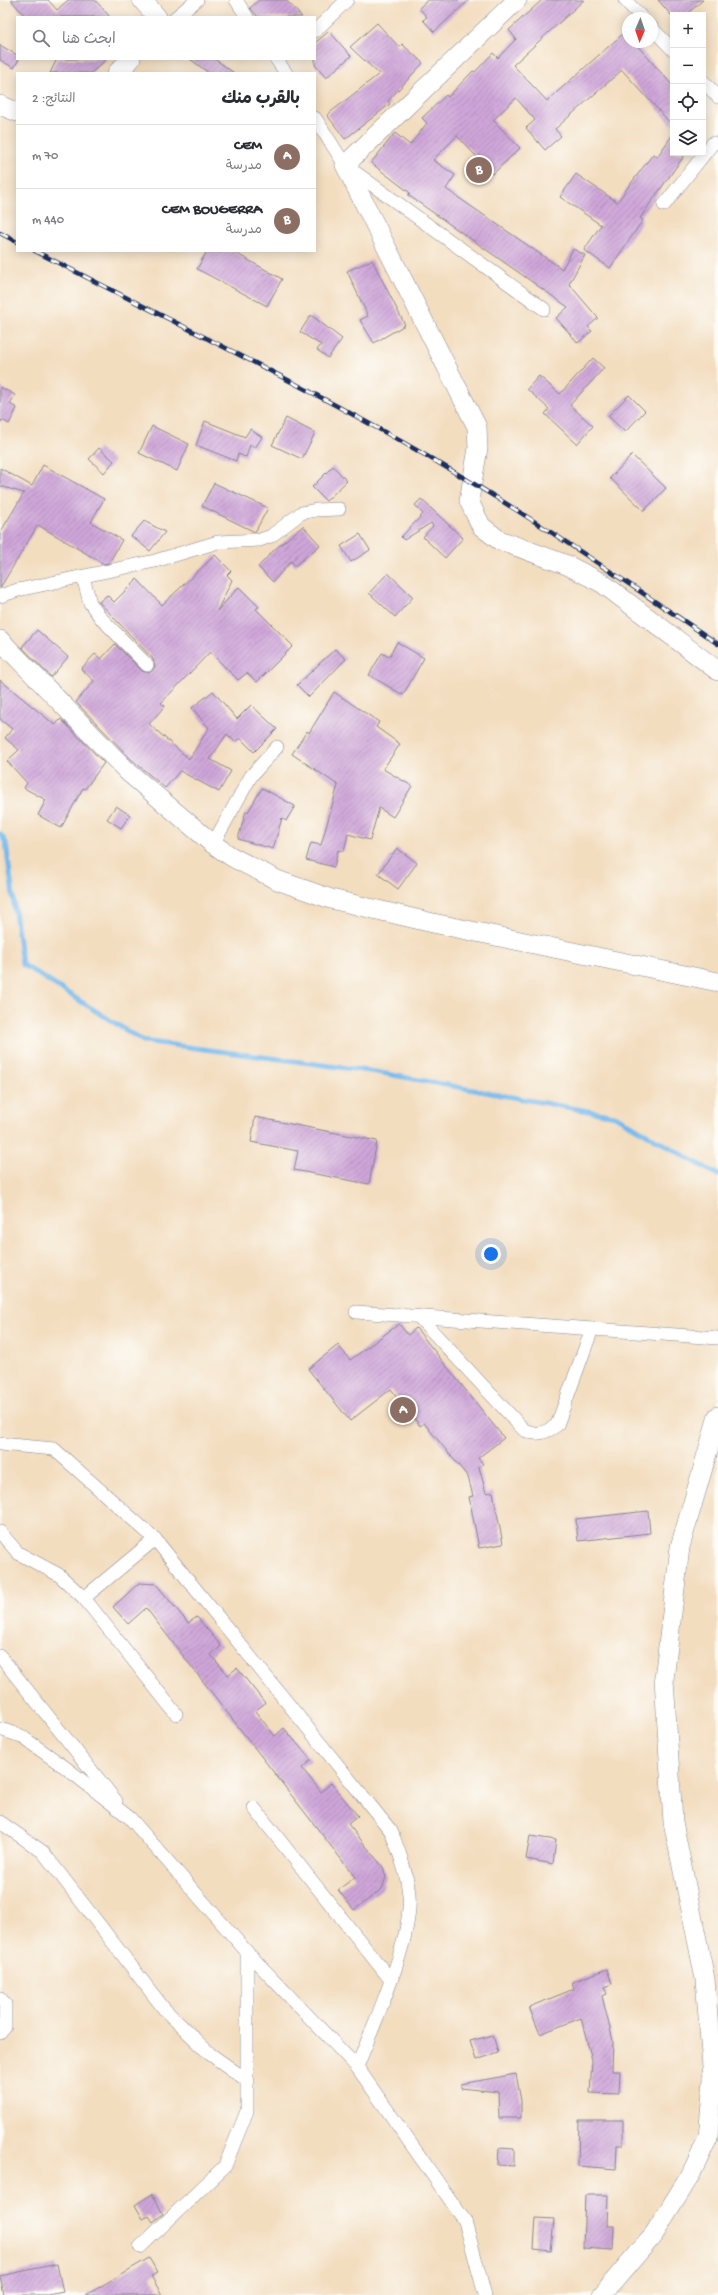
<!DOCTYPE html>
<html lang="ar">
<meta charset="utf-8">
<style>
:root{--surface:#fff;--page:#f7f7f7;--text:#2b2b33;--muted:#7c7c81;--line:#e1e1e2;--accent:#c8321e}
body{margin:0;font-family:"Gochi Hand","Playpen Sans Arabic",sans-serif;background:var(--page);color:var(--text);direction:rtl}
.controls{position:absolute;right:12px;top:12px;display:grid;overflow:hidden;border-radius:0px;box-shadow:0 2px 10px #0003}
.controls button{width:36px;height:36px;display:grid;place-items:center;padding:0;border:0;border-bottom:1px solid var(--line);background:var(--surface);color:var(--text);font:20px sans-serif}
.compass{position:absolute;left:622px;top:12px;width:36px;height:36px;border-radius:50%;background:var(--surface);box-shadow:0 2px 10px #0003;rotate:182deg}
.you{position:absolute;left:491px;top:1254px;width:14px;height:14px;margin:-10px;border:3px solid #fff;border-radius:50%;background:#1a73e8;box-shadow:0 0 0 6px #1a73e833}
.badge{display:grid;place-items:center;width:26px;height:26px;border-radius:50%;background:var(--accent);color:#fff;font-size:13px;font-weight:700}
.pin{position:absolute;translate:-50% -50%;border:2px solid #fff;box-shadow:0 1px 4px #0006}
.list{margin:0;padding:0;list-style:none}
h2{display:flex;justify-content:space-between;align-items:center;height:52px;margin:0;padding:0 16px;font-size:17px}
h2 small{font-size:13px;font-weight:400;color:var(--muted)}
.list li{display:grid;grid-template-columns:26px 1fr auto;gap:12px;align-items:center;box-sizing:border-box;height:64px;padding:0 16px;border-top:1px solid var(--line)}
.list b{display:block;font-size:15px;white-space:nowrap}
.list p{margin:0;font-size:13px;white-space:nowrap;color:var(--muted)}
.list em{font-size:13px;font-style:normal;color:var(--muted)}
.icon{flex:none;width:22px;height:22px;fill:none;stroke:currentColor;stroke-width:2;stroke-linecap:round;stroke-linejoin:round}
.map{position:relative;flex:none;width:718px;height:2295px;overflow:hidden;direction:ltr}
.search{position:absolute;background:var(--surface);box-shadow:0 2px 10px #0003;left:16px;top:16px;width:300px;height:44px;display:flex;align-items:center;gap:10px;box-sizing:border-box;padding:0 14px;border-radius:0px;color:var(--muted);font-size:15px}
.panel{position:absolute;background:var(--surface);box-shadow:0 2px 10px #0003;left:16px;top:72px;width:300px;height:180px;border-radius:0px;direction:rtl}
.map>svg:first-child{display:block}
</style>
<div class="map">
<svg width="718" height="2295" viewBox="0 0 718 2295">
<defs>
<pattern id="building-hatch" width="6" height="6" patternUnits="userSpaceOnUse"><rect width="6" height="6" fill="#cfa6d9"/><path d="M-1 1l2-2M0 6l6-6M5 7l2-2" fill="none" stroke="#a788b3"/></pattern>
</defs>
<rect width="100%" height="100%" fill="#fdfcf7"/>
<filter id="ink" filterUnits="userSpaceOnUse"><feTurbulence type="fractalNoise" baseFrequency=".025" numOctaves="2"/><feDisplacementMap in="SourceGraphic" scale="8" xChannelSelector="R" yChannelSelector="G"/><feConvolveMatrix kernelMatrix="1 2 1 2 8 2 1 2 1" color-interpolation-filters="sRGB"/></filter>
<filter id="wash" filterUnits="userSpaceOnUse"><feTurbulence type="fractalNoise" baseFrequency=".012" numOctaves="4" result="noise"/><feDisplacementMap in="SourceGraphic" scale="16" xChannelSelector="R" yChannelSelector="G"/><feGaussianBlur stdDeviation="0.9" result="paint"/><feColorMatrix in="noise" values="0 0 0 0 0 0 0 0 0 0 0 0 0 0 0 0 0 1.4 0 .05"/><feComposite in="paint" operator="in"/></filter>
<g filter="url(#wash)">
<rect width="100%" height="100%" fill="#f3ddbf"/>
<g fill="none" stroke-linecap="round" stroke-linejoin="round">
<polyline stroke="#76b9ec" stroke-width="5" points="0,834 6,843 22,964 143,1041 376,1072 615,1116 718,1175"/>
</g>
<g id="blocks">
<g fill="url(#building-hatch)">
<polygon points="11,0 48,0 57,10 68,0 95,0 110,17 26,17"/>
<polygon points="259,0 286,0 302,17 258,17 250,8"/>
<polygon points="428,0 469,0 434,32 423,20 427,17 419,8"/>
<polygon points="542,0 584,0 513,65 547,101 625,32 628,36 628,42 634,42 673,86 673,126 622,70 555,129 561,136 545,150 526,128 535,120 516,98 493,120 520,148 493,174 457,136 433,160 455,175 446,189 562,269 573,249 585,255 569,284 598,318 588,327 592,331 578,343 556,318 568,307 408,195 410,193 371,163 395,133 410,145 427,123 422,118 446,95 448,97 473,71 475,72 493,53 498,58 516,39 509,30"/>
<polygon points="658,0 703,0 686,15 671,15"/>
<polygon points="377,23 399,47 402,44 423,63 388,101 390,104 345,139 327,115 379,74 350,47"/>
<polygon points="329,31 351,56 326,78 315,65 315,43"/>
<polygon points="0,45 17,55 17,59 19,59 14,68 0,60"/>
<polygon points="57,59 107,59 91,73 50,73"/>
<polygon points="190,59 215,59 234,73 209,73"/>
<polygon points="673,134 673,153 686,153 640,218 643,220 610,268 584,250 601,225 560,197 576,174 617,202 653,154 657,157"/>
<polygon points="207,251 232,251 282,279 267,306 197,269"/>
<polygon points="372,260 405,325 374,343 360,320 368,316 347,271"/>
<polygon points="311,315 342,339 328,358 317,350 321,345 300,332"/>
<polygon points="593,358 604,368 570,405 593,426 577,444 545,414 549,409 527,389 539,376 560,394"/>
<polygon points="0,387 15,395 10,404 17,408 9,424 2,420 0,423"/>
<polygon points="629,395 645,411 625,432 608,416"/>
<polygon points="286,418 315,433 302,459 272,445"/>
<polygon points="205,421 245,437 250,429 262,437 255,448 250,445 246,457 238,454 236,461 196,445"/>
<polygon points="152,426 189,444 177,471 139,453"/>
<polygon points="99,448 114,461 104,473 89,459"/>
<polygon points="632,455 666,488 644,511 610,478"/>
<polygon points="43,465 104,499 91,522 122,540 109,563 104,564 38,525 0,588 0,533 24,493 0,486 0,468 32,486"/>
<polygon points="333,466 347,481 326,501 312,487"/>
<polygon points="214,483 268,508 255,532 202,506"/>
<polygon points="421,499 463,538 445,558 423,537 433,526 431,523 404,540 401,537 423,514 415,505"/>
<polygon points="144,521 165,532 150,551 131,536"/>
<polygon points="303,526 320,545 295,566 291,561 273,582 258,567 274,550"/>
<polygon points="360,534 370,550 351,562 341,546"/>
<polygon points="215,555 231,571 227,575 232,580 217,611 239,587 259,607 256,609 293,646 257,682 247,673 238,680 210,652 161,703 165,706 149,724 189,759 209,728 192,708 213,691 237,719 251,705 277,729 254,752 240,738 235,742 227,734 210,759 231,771 219,792 180,771 165,788 131,759 76,702 94,681 81,669 95,654 101,659 115,644 142,671 149,673 152,671 155,667 153,659 99,602 107,595 114,602 137,579 162,605"/>
<polygon points="388,573 413,597 395,617 369,593"/>
<polygon points="37,630 68,657 51,677 22,647"/>
<polygon points="397,642 424,658 403,695 369,675 382,653 389,657"/>
<polygon points="335,649 346,659 309,697 297,685"/>
<polygon points="0,680 55,725 61,719 104,763 85,789 83,788 61,828 38,815 46,800 24,788 27,783 7,761 19,750 5,738 12,729 0,719"/>
<polygon points="334,692 379,722 376,727 400,744 383,769 412,786 393,817 379,808 370,840 348,834 344,851 338,850 334,867 306,860 311,843 321,845 338,785 292,754 307,731 309,733"/>
<polygon points="262,788 295,806 286,821 282,818 273,849 238,839 246,811 248,812"/>
<polygon points="116,806 130,815 121,828 107,819"/>
<polygon points="397,848 417,863 398,889 378,874"/>
<polygon points="255,1117 377,1141 369,1184 294,1170 298,1151 251,1142"/>
<polygon points="399,1324 408,1335 416,1328 504,1438 478,1458 483,1464 479,1467 486,1493 493,1492 503,1544 479,1548 469,1497 473,1496 468,1477 424,1423 420,1426 391,1389 350,1421 308,1369 338,1345 350,1360"/>
<polygon points="648,1511 650,1533 578,1541 576,1519"/>
<polygon points="139,1583 156,1584 188,1623 197,1617 221,1646 211,1655 228,1675 237,1668 265,1703 255,1711 275,1736 284,1728 311,1760 302,1768 321,1792 331,1783 358,1816 348,1824 383,1867 386,1877 382,1889 354,1910 338,1890 355,1877 146,1608 128,1624 113,1607"/>
<polygon points="530,1836 556,1840 553,1864 526,1859"/>
<polygon points="607,1969 612,1984 604,1987 607,1994 602,1996 613,2041 612,2071 620,2071 619,2094 590,2093 592,2060 581,2018 540,2034 529,2007 574,1989 572,1982"/>
<polygon points="493,2035 498,2053 476,2060 470,2041"/>
<polygon points="516,2074 521,2101 521,2118 499,2118 498,2092 461,2088 461,2084"/>
<polygon points="579,2120 623,2120 623,2145 617,2145 616,2169 578,2166"/>
<polygon points="499,2148 514,2149 514,2166 498,2165"/>
<polygon points="152,2194 163,2214 153,2222 149,2216 143,2219 135,2205"/>
<polygon points="585,2195 608,2195 607,2226 614,2226 613,2250 583,2248"/>
<polygon points="536,2218 554,2219 551,2251 534,2249"/>
<polygon points="149,2258 158,2273 151,2276 162,2295 86,2295"/>
<polygon points="57,2264 63,2292 49,2295 4,2295 0,2276"/>
</g>
</g>
</g>
<g filter="url(#ink)">
<use href="#blocks" fill-opacity="0" stroke="#87868e" stroke-width="1"/>
<g fill="none" stroke-linecap="round" stroke-linejoin="round">
<g stroke="#87868e" stroke-width="14">
<g id="street">
<polyline points="236,0 247,17"/>
<polyline points="625,0 642,18"/>
<polyline points="176,17 197,0"/>
<polyline points="652,28 673,50"/>
<polyline points="315,31 347,0"/>
<polyline points="276,59 286,73"/>
<polyline points="703,81 718,97"/>
<polyline points="315,118 345,165 544,309"/>
<polyline points="664,205 713,143"/>
<polyline points="83,577 90,603 101,618 147,665"/>
<polyline points="0,596 18,590 155,561 218,542 260,540 271,536 301,513 316,510 339,509"/>
<polyline points="213,844 251,776 277,747"/>
<polyline points="356,1312 718,1338"/>
<path d="M419,1317L524,1430C538,1436 545,1433 557,1425L592,1329"/>
<path d="M0,1444L54,1449L155,1539L391,1831C399,1852 407,1872 409,1895C413,1940 374,2023 357,2067"/>
<polyline points="0,1532 18,1553 59,1575 84,1598 176,1714"/>
<polyline points="84,1598 155,1539"/>
<polyline points="0,1656 116,1801"/>
<polyline points="0,1729 21,1736 66,1768 130,1818 247,1952 357,2067 465,2221 485,2295"/>
<polyline points="254,1808 390,1979"/>
<polyline points="0,1822 43,1852 165,2010 210,2054 248,2081"/>
<polyline points="0,1998 5,2004 5,2027 0,2033"/>
<polyline points="140,2247 225,2166 247,2111 247,1952"/>
</g>
</g>
<g stroke="#87868e" stroke-width="20">
<g id="secondary">
<polyline points="142,0 157,17"/>
<polyline points="517,0 345,165 477,427 478,448 469,501 481,526 499,540 567,565 602,583 718,671"/>
<polyline points="117,73 131,59"/>
<polyline points="0,105 17,112"/>
<polyline points="0,640 128,772 213,844 232,857 277,880 331,899 433,923 718,982"/>
<polyline points="602,2295 654,2234 690,2176 708,2138 713,2079 705,1979 673,1822 664,1679 680,1547 718,1416"/>
</g>
</g>
<use href="#street" stroke="#fff" stroke-width="13"/>
<use href="#secondary" stroke="#fff" stroke-width="19"/>
<g stroke="#1b2f5e" stroke-width="4.5">
<g id="rail">
<polyline points="0,233 17,242"/>
<path d="M35,251C173,322 315,390 449,469C541,523 629,584 718,644"/>
</g>
</g>
<use href="#rail" stroke="#fdfcf7" stroke-width="3" stroke-dasharray="9" stroke-linecap="butt"/>
</g>
</g>
</svg>
<div class="controls">
<button>+</button>
<button>−</button>
<button><svg class="icon" aria-label="locate" viewBox="0 0 24 24"><circle cx="12" cy="12" r="6"/><path d="M12 2v4M12 18v4M2 12h4M18 12h4"/></svg></button>
<button><svg class="icon" aria-label="layers" viewBox="0 0 24 24"><path d="M12 4l9 5-9 5-9-5zM3 14l9 5 9-5"/></svg></button>
</div>
<svg class="compass" viewBox="-18 -18 36 36"><path d="M0-13l5 13h-10z" fill="#e53935"/><path d="M0 13l5-13h-10z" fill="#7c7c81"/></svg>
<div class="you"></div>
<div class="pin badge" style="left:403px;top:1410px;background:#8d6e63">A</div>
<div class="pin badge" style="left:479px;top:170px;background:#8d6e63">B</div>
<div class="search"><svg class="icon" aria-label="search" viewBox="0 0 24 24"><circle cx="10" cy="10" r="6"/><path d="M15 15l6 6"/></svg>ابحث هنا</div>
<section class="panel">
<h2>بالقرب منك<small>النتائج: 2</small></h2>
<ul class="list">
<li><span class="badge" style="background:#8d6e63">A</span><div><b>CEM</b><p>مدرسة</p></div><em>70 m</em></li>
<li><span class="badge" style="background:#8d6e63">B</span><div><b>CEM BOUGERRA</b><p>مدرسة</p></div><em>440 m</em></li>
</ul>
</section>
</div>
